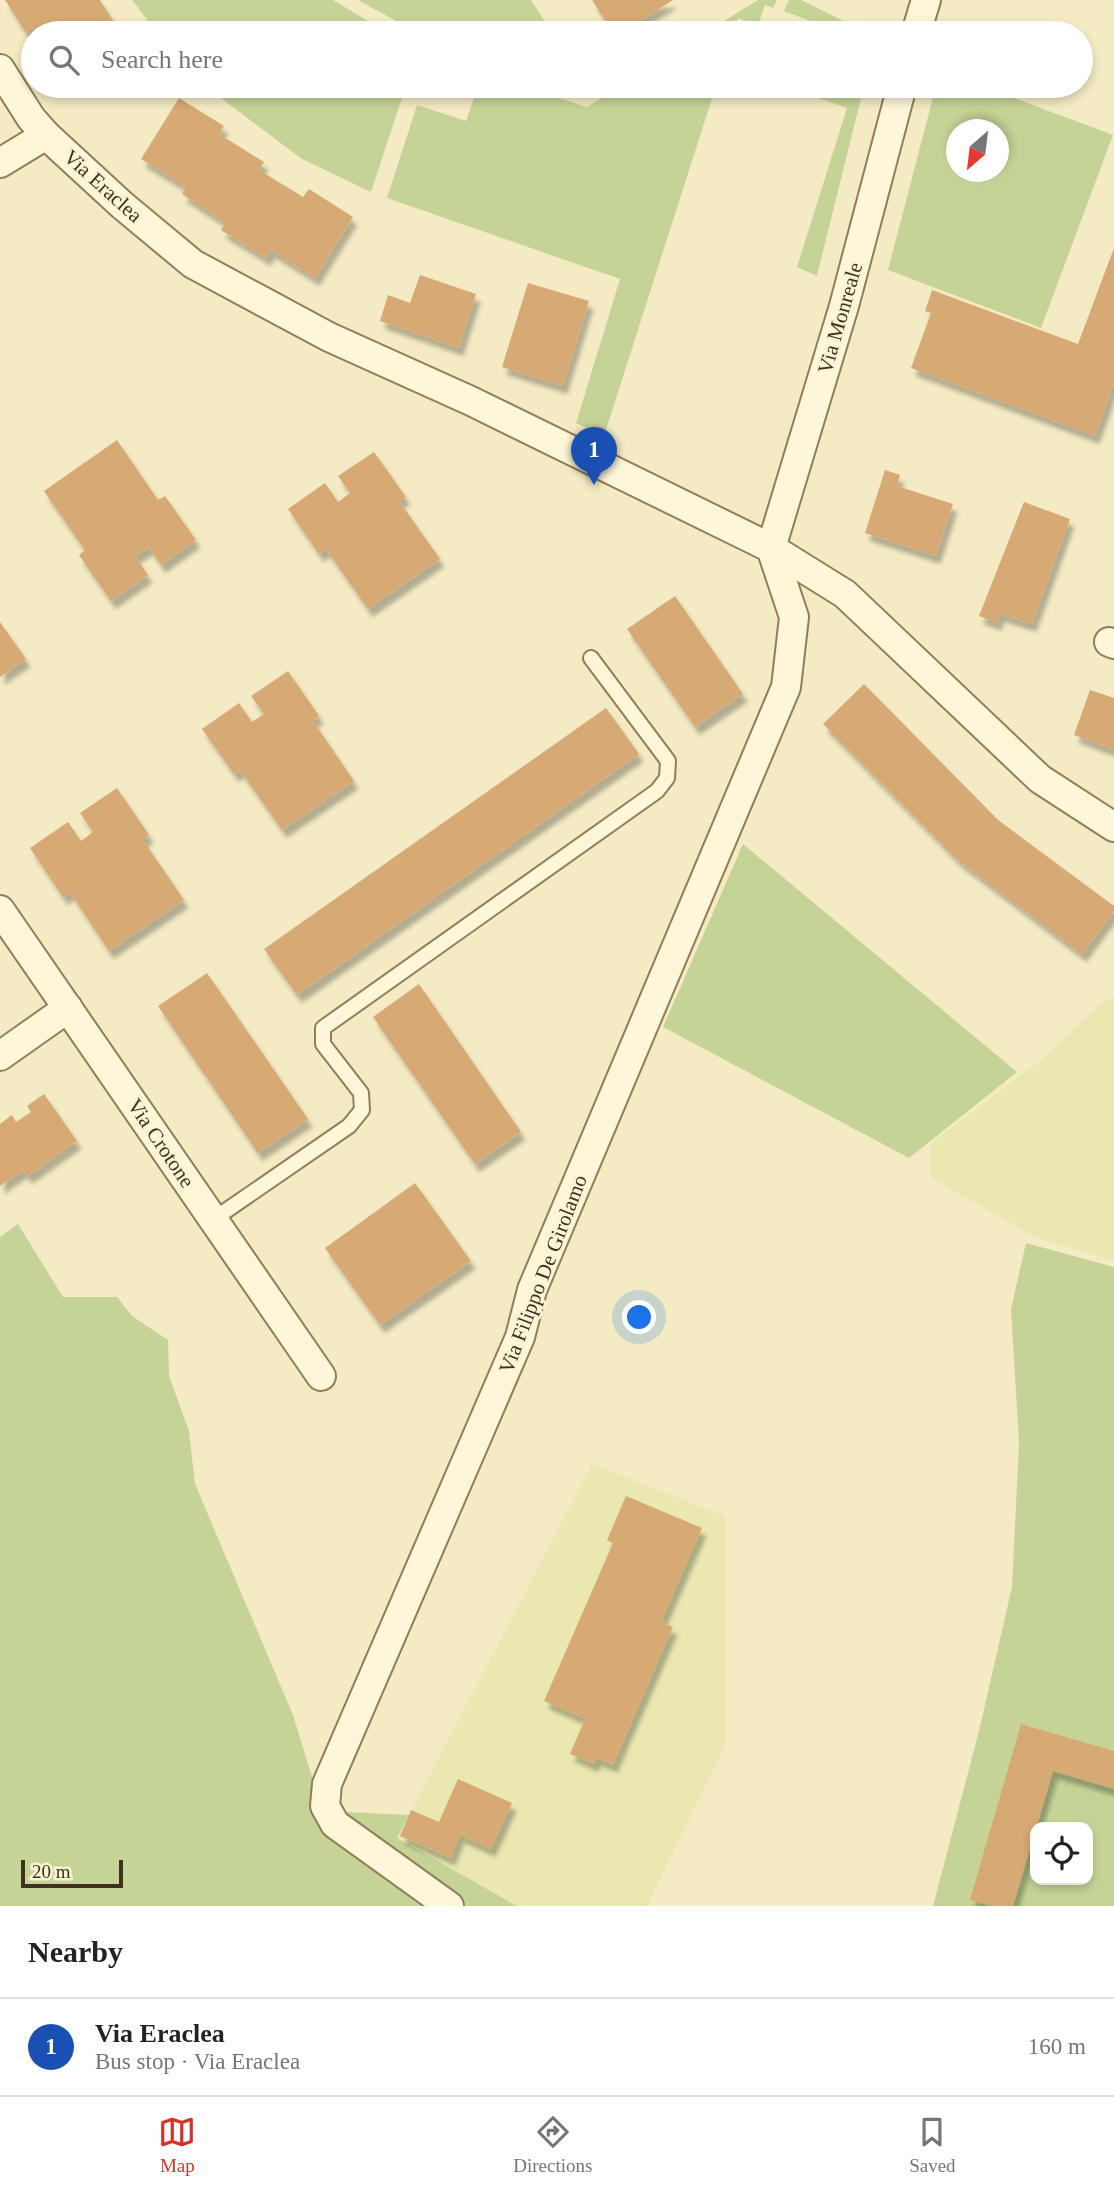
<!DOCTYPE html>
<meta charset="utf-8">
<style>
:root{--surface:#fff;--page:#f6f6f6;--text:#222;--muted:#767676;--line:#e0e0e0;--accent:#d93025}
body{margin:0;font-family:Georgia,serif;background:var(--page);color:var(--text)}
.controls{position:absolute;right:21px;bottom:21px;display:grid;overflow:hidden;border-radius:14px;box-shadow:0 4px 10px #0003}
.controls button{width:63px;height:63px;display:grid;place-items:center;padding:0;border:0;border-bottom:2px solid var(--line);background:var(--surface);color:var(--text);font:35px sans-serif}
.compass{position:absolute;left:946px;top:119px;width:63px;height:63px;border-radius:50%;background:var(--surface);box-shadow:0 4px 10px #0003;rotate:208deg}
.scale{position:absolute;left:21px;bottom:18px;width:102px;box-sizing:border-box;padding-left:7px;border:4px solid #3f321d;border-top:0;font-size:19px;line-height:24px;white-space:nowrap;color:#3f321d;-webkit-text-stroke:5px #faf4d5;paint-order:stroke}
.you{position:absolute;left:640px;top:1318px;width:24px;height:24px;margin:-18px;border:5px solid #fff;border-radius:50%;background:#1a73e8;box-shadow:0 0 0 10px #1a73e833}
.badge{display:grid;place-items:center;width:46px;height:46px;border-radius:50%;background:var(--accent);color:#fff;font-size:23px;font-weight:700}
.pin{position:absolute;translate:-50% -58px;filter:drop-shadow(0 2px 4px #0008)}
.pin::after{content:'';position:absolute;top:37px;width:24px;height:21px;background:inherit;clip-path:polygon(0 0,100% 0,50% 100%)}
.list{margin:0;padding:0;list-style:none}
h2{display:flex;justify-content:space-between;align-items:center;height:91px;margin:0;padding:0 28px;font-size:30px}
h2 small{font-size:23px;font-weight:400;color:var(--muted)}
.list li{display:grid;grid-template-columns:46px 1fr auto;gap:21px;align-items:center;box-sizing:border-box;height:98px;padding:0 28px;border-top:2px solid var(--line)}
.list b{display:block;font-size:26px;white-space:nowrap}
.list p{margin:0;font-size:23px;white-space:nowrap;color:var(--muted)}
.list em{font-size:23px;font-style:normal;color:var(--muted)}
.icon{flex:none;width:38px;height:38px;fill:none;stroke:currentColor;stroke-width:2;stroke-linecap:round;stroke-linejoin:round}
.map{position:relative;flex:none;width:1114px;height:1906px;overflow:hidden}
.search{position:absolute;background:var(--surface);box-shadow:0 4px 10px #0003;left:21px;right:21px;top:21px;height:77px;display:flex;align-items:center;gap:18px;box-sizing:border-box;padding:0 24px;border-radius:38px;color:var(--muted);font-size:26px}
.sheet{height:189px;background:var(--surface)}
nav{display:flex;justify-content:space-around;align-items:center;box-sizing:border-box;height:98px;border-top:2px solid var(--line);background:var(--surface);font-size:19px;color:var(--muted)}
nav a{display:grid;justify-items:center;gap:4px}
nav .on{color:var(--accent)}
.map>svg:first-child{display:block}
</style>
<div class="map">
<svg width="1114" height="1906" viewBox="0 0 1114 1906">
<defs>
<filter id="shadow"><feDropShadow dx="4.5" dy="8" stdDeviation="2" flood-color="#0004"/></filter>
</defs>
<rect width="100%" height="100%" fill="#f4ebc4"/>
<g fill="#eae8b0">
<polygon points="1114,997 1114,1261 1035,1237 931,1178 931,1143 1041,1060 1102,1003"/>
<polygon points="592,1464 725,1516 725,1746 647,1906 517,1906 397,1838"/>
</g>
<g fill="#c5d496" fill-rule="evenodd">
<polygon points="132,0 333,0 388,33 157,33"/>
<polygon points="358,0 531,0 552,33 418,33"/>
<polygon points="758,0 777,0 773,8 765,5 758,25 738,18 733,33 705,33"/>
<polygon points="789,0 801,0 868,33 810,33 813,22 784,11"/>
<polygon points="205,86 406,86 371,192 302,159"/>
<polygon points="478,86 522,86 587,107 621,86 716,86 604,436 576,423 620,279 387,198 417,105 466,121"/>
<polygon points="794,86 864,86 817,276 797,267 847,108 793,89"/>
<path d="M936,86H982L1113,135L1041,328L888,270ZM956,130H998V172H956Z"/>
<polygon points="743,844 1017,1072 909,1158 663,1027"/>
<polygon points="18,1224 63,1297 117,1297 132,1316 168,1340 169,1376 189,1431 195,1484 293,1715 317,1793 346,1812 409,1815 397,1838 517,1906 0,1906 0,1237"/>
<path d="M1026,1243L1114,1267V1906H933L979,1731L1012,1587L1019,1443L1011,1309ZM1035,1827H1088V1880H1035Z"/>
</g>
<g fill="#d6a975" filter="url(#shadow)">
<polygon points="5,0 100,0 121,33 37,33 33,28 26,33"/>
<polygon points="592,0 673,0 621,33 613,33"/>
<polygon points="179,98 224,126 219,134 264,162 259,170 303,197 309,189 353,217 315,278 271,250 266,258 221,230 226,223 182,194 186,187 141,159"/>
<polygon points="1114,248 1114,383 1095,436 911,368 931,313 925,311 932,290 1078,344"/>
<polygon points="420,275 476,294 459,348 380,321 388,295 410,303"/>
<polygon points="528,283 589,301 563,386 502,367"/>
<polygon points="117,440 158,500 165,496 196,540 161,565 149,547 135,556 148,575 111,601 79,555 85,550 44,491"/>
<polygon points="374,452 406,497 399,501 440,559 368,609 326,549 319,554 288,509 325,483 338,502 350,493 338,476"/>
<polygon points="885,470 900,475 897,486 953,504 936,556 865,533"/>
<polygon points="1024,502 1070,519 1032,624 1000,614 997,623 979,616"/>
<polygon points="675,596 743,694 695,727 627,629"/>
<polygon points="0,622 26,659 0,677"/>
<polygon points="288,671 319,716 313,721 354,781 282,830 240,770 234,774 202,729 239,703 252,722 264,714 251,696"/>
<polygon points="864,684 998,820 1114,906 1114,911 1082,954 958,860 823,724"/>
<polygon points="1090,690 1114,698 1114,750 1074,735"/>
<polygon points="606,708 639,754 297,995 264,949"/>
<polygon points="117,788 149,835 143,840 184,900 109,951 70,892 63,897 30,848 68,822 81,841 93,832 80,813"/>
<polygon points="207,973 308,1119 258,1153 158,1006"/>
<polygon points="419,984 521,1132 475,1164 373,1017"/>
<polygon points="44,1094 77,1141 28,1176 23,1170 0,1186 0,1124 12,1115 16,1122 31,1112 27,1106"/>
<polygon points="415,1183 471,1261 380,1325 325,1248"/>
<polygon points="626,1496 702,1528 661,1622 673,1627 613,1765 597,1758 594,1764 570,1754 585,1719 544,1701 613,1543 607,1540"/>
<polygon points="1021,1724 1114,1751 1114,1789 1053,1771 1013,1906 991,1906 970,1900"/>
<polygon points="458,1779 512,1803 491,1849 460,1835 451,1858 400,1836 411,1810 439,1822"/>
</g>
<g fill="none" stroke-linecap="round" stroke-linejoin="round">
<g stroke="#917d57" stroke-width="18">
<polyline id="lane" points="214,1219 349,1126 362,1110 361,1093 323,1044 323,1028 657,791 667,778 668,761 591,658"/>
</g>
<g stroke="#917d57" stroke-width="32">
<g id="street">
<polyline points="916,33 926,0"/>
<polyline points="0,69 31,118 46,135 122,205 193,264 329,337 471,401 771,548 845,594 1040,779 1114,827"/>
<polyline points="0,163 46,135"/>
<polyline points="771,548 844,306 902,86"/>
<polyline points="1109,642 1114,644"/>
<polyline points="0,910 321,1376"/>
<polyline points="0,1056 68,1008"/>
<polyline points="449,1906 335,1824 325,1806 327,1784 520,1337 532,1290 786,687 794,617 771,548"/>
</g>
</g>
<use href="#lane" stroke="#fdf6d9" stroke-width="14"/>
<use href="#street" stroke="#fdf6d9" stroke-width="28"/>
</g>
<g text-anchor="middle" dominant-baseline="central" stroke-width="5" stroke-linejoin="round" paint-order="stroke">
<g font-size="21" fill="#3f321d" stroke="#faf4d5">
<text transform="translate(103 186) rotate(42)">Via Eraclea</text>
<text transform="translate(840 318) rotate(-74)">Via Monreale</text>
<text transform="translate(161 1143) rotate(56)">Via Crotone</text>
<text transform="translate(543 1274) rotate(-69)">Via Filippo De Girolamo</text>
</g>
</g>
</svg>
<div class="controls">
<button><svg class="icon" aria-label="locate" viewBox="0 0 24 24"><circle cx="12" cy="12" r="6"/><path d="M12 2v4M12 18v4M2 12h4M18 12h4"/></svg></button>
</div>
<svg class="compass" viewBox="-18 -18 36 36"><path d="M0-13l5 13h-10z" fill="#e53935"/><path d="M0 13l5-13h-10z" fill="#767676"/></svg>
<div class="scale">20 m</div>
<div class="you"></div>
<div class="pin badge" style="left:594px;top:485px;background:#1a4fb4">1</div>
<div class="search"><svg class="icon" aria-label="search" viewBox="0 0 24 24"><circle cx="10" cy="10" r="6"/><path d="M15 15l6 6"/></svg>Search here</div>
</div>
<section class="sheet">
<h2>Nearby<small></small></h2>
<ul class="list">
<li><span class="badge" style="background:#1a4fb4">1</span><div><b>Via Eraclea</b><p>Bus stop · Via Eraclea</p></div><em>160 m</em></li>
</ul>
</section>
<nav>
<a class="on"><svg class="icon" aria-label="map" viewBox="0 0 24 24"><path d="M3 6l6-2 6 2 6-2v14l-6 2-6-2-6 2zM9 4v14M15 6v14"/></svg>Map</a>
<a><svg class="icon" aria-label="directions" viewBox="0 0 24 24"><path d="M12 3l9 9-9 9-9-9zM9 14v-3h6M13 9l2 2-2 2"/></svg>Directions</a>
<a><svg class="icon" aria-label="saved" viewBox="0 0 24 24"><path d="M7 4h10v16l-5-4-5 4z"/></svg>Saved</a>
</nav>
